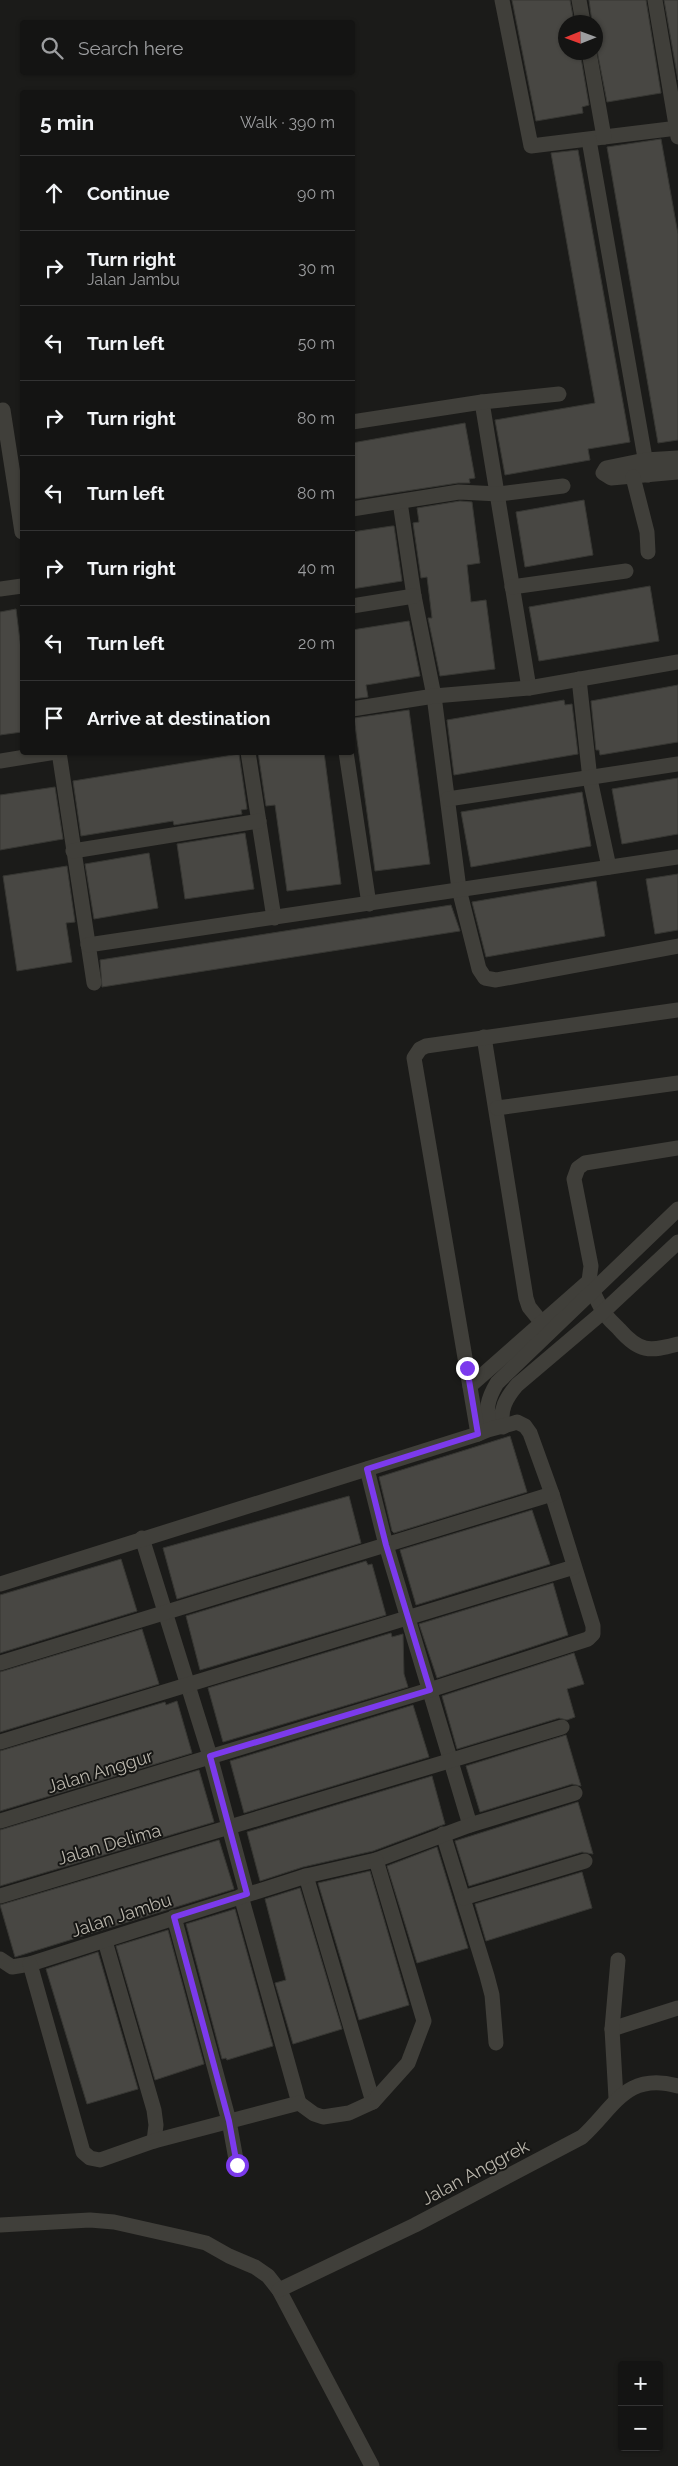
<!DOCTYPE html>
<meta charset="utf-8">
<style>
:root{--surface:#141413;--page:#1d1d1c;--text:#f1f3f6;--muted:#9d9ea0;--line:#333}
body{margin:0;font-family:Raleway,sans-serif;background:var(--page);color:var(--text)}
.controls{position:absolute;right:15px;bottom:15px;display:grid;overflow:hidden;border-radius:5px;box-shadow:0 1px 4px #0004}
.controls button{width:45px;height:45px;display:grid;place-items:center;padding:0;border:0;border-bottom:1px solid var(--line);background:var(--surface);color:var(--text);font:25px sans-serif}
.compass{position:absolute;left:558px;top:15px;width:45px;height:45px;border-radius:50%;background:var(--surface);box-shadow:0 1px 4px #0004;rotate:269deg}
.stop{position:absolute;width:15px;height:15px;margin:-11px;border:4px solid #7c3aed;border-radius:50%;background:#fff}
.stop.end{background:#7c3aed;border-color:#fff;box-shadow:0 1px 5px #0008}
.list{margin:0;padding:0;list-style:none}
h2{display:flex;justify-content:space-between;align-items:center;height:65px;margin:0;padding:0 20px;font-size:21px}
h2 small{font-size:16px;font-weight:400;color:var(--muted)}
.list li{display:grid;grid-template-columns:32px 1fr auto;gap:15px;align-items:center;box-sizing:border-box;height:75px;padding:0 20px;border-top:1px solid var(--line)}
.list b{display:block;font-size:19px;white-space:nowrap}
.list p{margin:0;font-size:16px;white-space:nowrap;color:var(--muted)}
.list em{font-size:16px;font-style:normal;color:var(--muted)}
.icon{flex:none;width:28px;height:28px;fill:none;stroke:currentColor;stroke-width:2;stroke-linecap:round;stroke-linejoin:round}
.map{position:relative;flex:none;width:678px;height:2466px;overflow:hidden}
.search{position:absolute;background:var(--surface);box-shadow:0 1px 4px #0004;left:20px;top:20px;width:335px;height:55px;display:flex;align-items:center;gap:12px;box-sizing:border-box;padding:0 18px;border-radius:5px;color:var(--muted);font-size:19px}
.panel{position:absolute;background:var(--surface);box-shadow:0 1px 4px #0004;left:20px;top:90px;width:335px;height:665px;border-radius:5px}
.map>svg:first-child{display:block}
</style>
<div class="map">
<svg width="678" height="2466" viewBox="0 0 678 2466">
<rect width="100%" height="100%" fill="#1b1b19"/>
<g fill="#484743" stroke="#373733">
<polygon points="512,0 570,0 574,22 566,22 566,52 580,52 589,105 582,107 583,113 536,121"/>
<polygon points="589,0 646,0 661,93 607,102 596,45 596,22 592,22"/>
<polygon points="664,0 678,0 678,80"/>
<polygon points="661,139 678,234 678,440 658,443 607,147"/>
<polygon points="578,150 630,442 588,449 590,460 505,475 495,420 595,403 551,153"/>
<polygon points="465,423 475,478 469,479 470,483 458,483 354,499 352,443"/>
<polygon points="584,500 593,555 525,567 516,512"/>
<polygon points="460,501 472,502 480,563 467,565 471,602 486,600 495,669 440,676 428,618 432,618 427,577 421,578 413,523 419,522 417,508"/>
<polygon points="392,526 394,526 402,581 352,589 352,532"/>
<polygon points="650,586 659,641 539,661 529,607"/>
<polygon points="16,609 22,657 22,732 0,735 0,612"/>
<polygon points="409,621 420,676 366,685 368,697 352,699 352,630"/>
<polygon points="678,685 678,742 600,755 599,750 596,750 591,701"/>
<polygon points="564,700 565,705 572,704 578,754 454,775 447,720"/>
<polygon points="409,710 430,864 375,871 354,718"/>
<polygon points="258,752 324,752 341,884 287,891 275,805 266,806"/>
<polygon points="239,754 247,809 241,810 242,814 174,825 173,821 81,836 73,781"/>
<polygon points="678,778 678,834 622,844 612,789"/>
<polygon points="55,787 63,839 0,850 0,795"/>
<polygon points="582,792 591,846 471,867 461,812"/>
<polygon points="245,833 254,889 185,899 177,844"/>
<polygon points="149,853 158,908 94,919 85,864"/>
<polygon points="67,866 75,922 66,923 72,962 17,971 3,876"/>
<polygon points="678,874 678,930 655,934 646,879"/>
<polygon points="596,881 605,936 486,957 472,902"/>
<polygon points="451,905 460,931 102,987 100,960"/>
<polygon points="510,1436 527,1492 394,1533 392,1531 379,1477"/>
<polygon points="349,1496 361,1543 177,1599 163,1548"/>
<polygon points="532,1510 550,1564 416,1605 400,1550"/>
<polygon points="121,1559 137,1611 0,1653 0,1595"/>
<polygon points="366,1561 368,1565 372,1564 386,1615 200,1670 186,1616"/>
<polygon points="553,1583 568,1635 437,1678 419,1624"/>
<polygon points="142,1629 159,1684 0,1732 0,1672"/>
<polygon points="391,1633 392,1637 403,1634 404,1674 408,1687 223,1742 208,1688"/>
<polygon points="574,1653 584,1684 567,1689 575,1717 567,1720 559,1718 457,1749 442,1696"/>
<polygon points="177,1701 192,1753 0,1811 0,1751 165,1702 166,1705"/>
<polygon points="413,1705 429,1757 244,1813 230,1761"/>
<polygon points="566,1735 581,1786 572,1784 480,1812 466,1766"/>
<polygon points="199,1770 214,1822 0,1886 0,1830"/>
<polygon points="432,1776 445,1824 373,1851 303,1867 260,1881 247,1832"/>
<polygon points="578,1802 593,1854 582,1852 469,1886 455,1841"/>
<polygon points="219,1840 234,1889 15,1957 0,1905"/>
<polygon points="437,1847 468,1948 417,1963 387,1866"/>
<polygon points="370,1871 409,2005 359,2020 318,1883"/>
<polygon points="582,1872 592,1908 486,1941 475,1904"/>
<polygon points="300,1888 342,2029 293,2044 275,1983 286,1980 265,1899"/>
<polygon points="235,1909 273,2046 227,2060 226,2058 222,2059 186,1924"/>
<polygon points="168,1930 204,2064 155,2080 116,1946"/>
<polygon points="98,1952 138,2089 87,2104 46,1969"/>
</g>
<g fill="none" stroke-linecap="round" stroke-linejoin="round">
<g stroke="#403f3a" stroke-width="15">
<polyline points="502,0 531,146 678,128"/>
<polyline points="579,0 583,22"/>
<polyline points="655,0 678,137"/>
<polyline points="589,52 604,137"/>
<polyline points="589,140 648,475"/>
<polyline points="482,402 529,688"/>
<polyline points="3,410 22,532"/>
<polyline points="352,422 482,402 559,394"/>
<polyline points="678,458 645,460 606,468 603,473 611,478 678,472"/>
<polyline points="633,477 647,532 648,552"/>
<polyline points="400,502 414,596 434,696 459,889 479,969 485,978 496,980 678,946"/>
<polyline points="352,509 459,492 499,494 563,486"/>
<polyline points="512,587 626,571"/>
<polyline points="0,589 22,586"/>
<polyline points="352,606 414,596"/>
<polyline points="579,679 590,779 609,867"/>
<polyline points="352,709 434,696 529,688 678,662"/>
<polyline points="59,752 94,983"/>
<polyline points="248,752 274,918"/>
<polyline points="346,752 369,904"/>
<polyline points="0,761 56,752"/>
<polyline points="448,799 678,764"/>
<polyline points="73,851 259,821"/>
<polyline points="88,945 678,857"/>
<polyline points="484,1037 526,1298 529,1307 542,1323"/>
<polyline points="497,1108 678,1083"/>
<path d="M585,1285C596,1292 596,1301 603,1311C607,1318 613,1323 619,1329C639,1352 649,1352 678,1344"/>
<polyline points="470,1386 589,1281 591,1266 574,1179 578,1168 585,1163 678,1148"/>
<path d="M503,1427C499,1410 506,1398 517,1385L603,1312L678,1242"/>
<path d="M491,1428C484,1411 488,1398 497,1383L678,1209"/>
<polyline points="478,1434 414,1058 420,1049 426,1046 678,1010"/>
<polyline points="367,1469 386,1545 470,1825"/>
<polyline points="142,1538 210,1756 247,1894"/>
<path d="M0,1584L478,1434C492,1427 503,1427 517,1422L525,1426L530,1433L552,1494L593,1626V1634L588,1639L439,1687L0,1821"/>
<polyline points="0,1663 552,1494"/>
<polyline points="0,1742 574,1567"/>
<polyline points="443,1834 487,1976 492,1995 496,2043"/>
<polyline points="306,1876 373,2102"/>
<polyline points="0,1896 562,1727"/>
<polyline points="241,1896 299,2103"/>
<polyline points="463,1898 585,1861"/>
<polyline points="174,1917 229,2121 237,2165"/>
<polyline points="105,1941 154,2110 156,2125 154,2141"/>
<polyline points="0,1959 12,1967 30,1964 306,1876 376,1860 470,1825 575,1793"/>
<polyline points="30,1964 83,2152 90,2158 100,2160 154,2141 299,2103 314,2114 323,2117 349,2113 373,2102 408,2063 424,2021 376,1860"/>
<polyline points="612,2029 678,2008"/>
<polyline points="616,2098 612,2029 618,1960"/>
<polyline points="0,2225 90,2220 114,2222 185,2238 206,2243 229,2256 255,2267 268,2276 279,2290 372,2466"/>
<path d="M279,2290L415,2225L582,2137C614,2108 626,2071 678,2086"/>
</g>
</g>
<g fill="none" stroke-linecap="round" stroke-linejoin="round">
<polyline stroke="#7c3aed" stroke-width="6" points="237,2165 229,2121 174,1917 247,1894 210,1756 430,1690 386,1545 367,1469 478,1434 467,1368"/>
</g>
<g text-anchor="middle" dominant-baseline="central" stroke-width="4" stroke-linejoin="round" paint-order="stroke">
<g font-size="18" fill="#bab6ac" stroke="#161614">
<text transform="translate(100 1771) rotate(-17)">Jalan Anggur</text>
<text transform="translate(109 1844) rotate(-16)">Jalan Delima</text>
<text transform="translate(121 1915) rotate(-18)">Jalan Jambu</text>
<text transform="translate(475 2172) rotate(-28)">Jalan Anggrek</text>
</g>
</g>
</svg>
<div class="controls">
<button>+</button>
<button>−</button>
</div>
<svg class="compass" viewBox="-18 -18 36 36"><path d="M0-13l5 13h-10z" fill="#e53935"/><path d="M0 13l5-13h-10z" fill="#9d9ea0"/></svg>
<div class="stop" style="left:237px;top:2165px"></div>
<div class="stop end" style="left:467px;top:1368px"></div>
<div class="search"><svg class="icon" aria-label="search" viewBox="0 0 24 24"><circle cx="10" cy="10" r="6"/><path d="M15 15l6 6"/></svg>Search here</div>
<section class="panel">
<h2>5 min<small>Walk · 390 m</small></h2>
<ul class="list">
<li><svg class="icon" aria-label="ahead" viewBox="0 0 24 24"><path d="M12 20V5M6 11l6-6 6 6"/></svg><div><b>Continue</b></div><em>90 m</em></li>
<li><svg class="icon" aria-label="right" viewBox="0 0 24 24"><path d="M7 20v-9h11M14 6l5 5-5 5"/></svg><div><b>Turn right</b><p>Jalan Jambu</p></div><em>30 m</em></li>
<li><svg class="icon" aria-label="left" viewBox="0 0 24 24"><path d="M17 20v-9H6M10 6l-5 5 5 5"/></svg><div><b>Turn left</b></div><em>50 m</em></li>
<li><svg class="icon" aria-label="right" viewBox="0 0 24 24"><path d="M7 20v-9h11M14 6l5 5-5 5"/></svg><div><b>Turn right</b></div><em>80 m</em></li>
<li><svg class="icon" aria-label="left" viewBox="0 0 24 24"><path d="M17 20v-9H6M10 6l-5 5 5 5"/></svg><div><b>Turn left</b></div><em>80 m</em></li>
<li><svg class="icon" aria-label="right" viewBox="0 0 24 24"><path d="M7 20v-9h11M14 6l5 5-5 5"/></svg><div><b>Turn right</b></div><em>40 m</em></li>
<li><svg class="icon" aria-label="left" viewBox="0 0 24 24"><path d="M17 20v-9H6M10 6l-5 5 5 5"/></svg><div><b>Turn left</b></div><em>20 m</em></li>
<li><svg class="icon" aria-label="arrive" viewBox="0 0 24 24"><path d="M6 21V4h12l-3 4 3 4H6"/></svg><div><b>Arrive at destination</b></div></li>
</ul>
</section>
</div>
